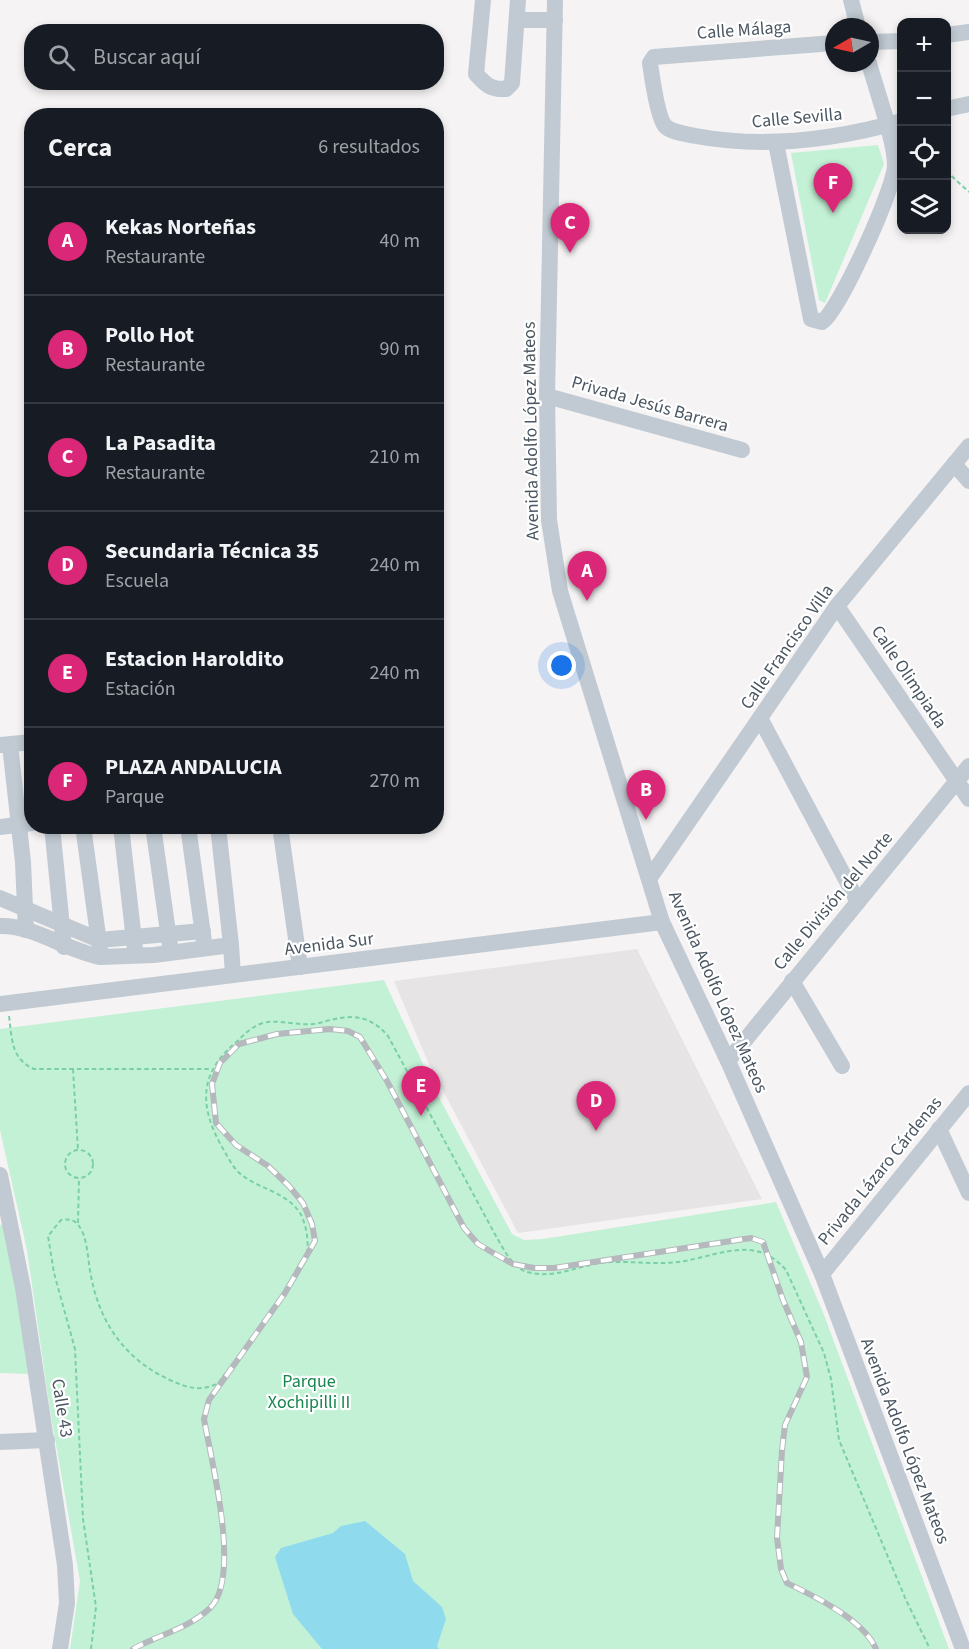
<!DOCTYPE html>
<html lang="es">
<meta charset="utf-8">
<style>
:root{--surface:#171b24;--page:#20242c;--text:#f1f3f6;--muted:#9ea1a6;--line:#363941;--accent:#db2777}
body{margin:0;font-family:"Source Sans 3",sans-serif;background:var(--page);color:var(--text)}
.controls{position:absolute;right:18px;top:18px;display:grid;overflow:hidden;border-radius:12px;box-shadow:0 3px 9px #0003}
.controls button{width:54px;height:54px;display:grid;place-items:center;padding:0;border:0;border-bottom:2px solid var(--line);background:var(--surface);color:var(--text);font:30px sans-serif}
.compass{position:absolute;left:825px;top:18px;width:54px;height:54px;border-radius:50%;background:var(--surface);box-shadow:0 3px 9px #0003;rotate:261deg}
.you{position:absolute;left:562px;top:666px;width:21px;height:21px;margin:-15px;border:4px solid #fff;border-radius:50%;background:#1a73e8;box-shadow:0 0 0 9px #1a73e833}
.badge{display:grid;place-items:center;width:39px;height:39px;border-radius:50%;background:var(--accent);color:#fff;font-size:20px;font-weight:700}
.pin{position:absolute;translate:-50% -50px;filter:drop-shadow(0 2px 3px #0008)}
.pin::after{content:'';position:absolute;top:32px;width:21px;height:18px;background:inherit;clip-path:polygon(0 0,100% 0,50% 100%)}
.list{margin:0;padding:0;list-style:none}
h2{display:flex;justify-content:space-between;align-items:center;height:78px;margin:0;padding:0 24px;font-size:26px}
h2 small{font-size:20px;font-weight:400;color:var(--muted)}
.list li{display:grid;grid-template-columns:39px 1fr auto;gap:18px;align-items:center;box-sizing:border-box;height:108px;padding:0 24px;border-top:2px solid var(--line)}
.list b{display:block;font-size:22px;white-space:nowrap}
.list p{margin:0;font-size:20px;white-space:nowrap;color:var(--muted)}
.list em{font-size:20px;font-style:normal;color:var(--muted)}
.icon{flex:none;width:33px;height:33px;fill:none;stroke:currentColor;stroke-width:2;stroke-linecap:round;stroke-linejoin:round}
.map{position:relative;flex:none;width:969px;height:1649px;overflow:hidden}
.search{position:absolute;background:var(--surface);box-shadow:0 3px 9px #0003;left:24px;top:24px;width:420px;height:66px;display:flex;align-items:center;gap:15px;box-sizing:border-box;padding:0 21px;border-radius:24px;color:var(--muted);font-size:22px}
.panel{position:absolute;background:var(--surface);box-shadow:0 3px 9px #0003;left:24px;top:108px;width:420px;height:726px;border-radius:24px}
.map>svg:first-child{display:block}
</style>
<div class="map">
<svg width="969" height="1649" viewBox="0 0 969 1649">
<rect width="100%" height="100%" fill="#f5f3f3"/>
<polygon fill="#e6e4e5" points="637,949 762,1199 518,1233 428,1062 394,981"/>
<g fill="#c3f1d5">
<polygon points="878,145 884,164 825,303 819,300 791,153"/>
<polygon points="384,980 435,1090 512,1234 524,1240 543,1239 776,1202 824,1315 949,1649 70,1649 80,1581 50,1410 27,1250 0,1130 0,1029"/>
<polygon points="3,1224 18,1291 28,1374 0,1373 0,1225"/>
</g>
<polygon fill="#90daee" points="365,1521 405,1554 413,1581 442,1607 446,1619 437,1646 439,1649 322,1649 293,1614 275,1557 281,1548 333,1533 341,1526"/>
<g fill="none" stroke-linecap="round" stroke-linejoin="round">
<g stroke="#7ad0a6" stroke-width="2" stroke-dasharray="4.5 3" stroke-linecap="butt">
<polyline points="946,171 969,192"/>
<path d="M9,1016C12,1039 11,1059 34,1069H211"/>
<polyline points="73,1069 78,1150"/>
<circle cx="79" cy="1164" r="14"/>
<polyline points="78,1223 79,1178"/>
<path d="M91,1649L96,1607L83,1519L75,1349L54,1273L48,1236L61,1220C72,1218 77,1221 82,1231C88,1244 88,1262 91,1276C100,1324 126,1360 170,1380C187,1388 202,1392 218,1383C237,1358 304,1278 307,1253C309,1241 306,1223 300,1213C287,1193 261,1189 243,1176C233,1169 228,1157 222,1147C199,1106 199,1074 235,1043C243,1036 250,1028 260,1024C278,1017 302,1029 323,1022C350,1014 369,1014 388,1036L497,1238C505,1251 512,1267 527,1272C552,1279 576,1267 600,1263C626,1260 652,1265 678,1262C703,1259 731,1246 756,1251C769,1254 778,1261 786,1270L824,1353L831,1379L839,1440L906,1600L930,1649"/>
</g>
<g stroke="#c1cad2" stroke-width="16">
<path d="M483,0L476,74C486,85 491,90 506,89L512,83L518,0"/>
<polyline points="555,0 547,396 549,520 560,591 662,922 728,1061 822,1274 963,1649"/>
<polyline points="851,0 858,27"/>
<polyline points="518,20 555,20"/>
<polyline points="946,35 969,32"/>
<polyline points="870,42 902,41"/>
<path d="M834,43L654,57L650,63C652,77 657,116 665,126C672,133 687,134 696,136C765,149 834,140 902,121"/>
<polyline points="946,109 969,104"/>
<path d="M776,143L811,319L822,322C839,311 895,188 895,165C895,141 876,89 869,63"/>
<polyline points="547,396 742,450"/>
<polyline points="954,464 969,481"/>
<polyline points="837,606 969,799"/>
<polyline points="760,718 858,902"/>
<polyline points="1,745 32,742"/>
<polyline points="10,745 23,862 26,930"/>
<polyline points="52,826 64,947"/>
<polyline points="83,826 101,957 154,955 231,945 218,826"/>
<polyline points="121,826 135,949"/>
<polyline points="153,826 170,946"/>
<polyline points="188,826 204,942"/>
<polyline points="280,826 300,967"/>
<polyline points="0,827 32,823"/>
<polyline points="649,879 837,606 969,446"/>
<polyline points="0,898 99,940 203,931"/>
<path d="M0,926C34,925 67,951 101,957"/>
<polyline points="231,945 233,975"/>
<polyline points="792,981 842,1066"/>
<polyline points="0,1004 662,922"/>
<polyline points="728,1061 969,766"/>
<polyline points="939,1129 969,1193"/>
<polyline points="0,1175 23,1288 65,1565 67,1603 60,1649"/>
<polyline points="822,1274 969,1093"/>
<polyline points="0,1442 47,1440"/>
</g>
<g stroke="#b5b8bd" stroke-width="6">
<path id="rail" d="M133,1649C160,1634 188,1629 210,1608C242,1577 211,1460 204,1419L209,1400L285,1293L315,1241L312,1224L303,1203L289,1186L268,1166L236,1145L216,1123L212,1084L220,1063L239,1044L277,1034L330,1029L348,1031L360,1037L387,1081L464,1228L478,1244L495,1254L513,1264L534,1268H554L751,1238L763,1242L783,1300L801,1342L807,1377L785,1425L782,1450L777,1538L781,1569L787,1583C814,1596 864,1620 876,1649"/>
</g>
<use href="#rail" stroke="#fff" stroke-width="4" stroke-dasharray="11" stroke-linecap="butt"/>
</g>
<g text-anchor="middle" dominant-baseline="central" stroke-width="4.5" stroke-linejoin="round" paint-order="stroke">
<g font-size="18" fill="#4a5661" stroke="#fff">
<text transform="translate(744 30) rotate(-4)">Calle Málaga</text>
<text transform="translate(797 118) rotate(-5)">Calle Sevilla</text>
<text transform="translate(650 404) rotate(16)">Privada Jesús Barrera</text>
<text transform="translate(531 431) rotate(-91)">Avenida Adolfo López Mateos</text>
<text transform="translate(787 647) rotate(-55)">Calle Francisco Villa</text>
<text transform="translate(909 677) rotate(56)">Calle Olimpiada</text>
<text transform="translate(833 901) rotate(-50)">Calle División del Norte</text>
<text transform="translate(329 944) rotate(-7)">Avenida Sur</text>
<text transform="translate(718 992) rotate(66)">Avenida Adolfo López Mateos</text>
<text transform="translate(880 1171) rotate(-51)">Privada Lázaro Cárdenas</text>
<text transform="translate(62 1408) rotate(81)">Calle 43</text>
<text transform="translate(905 1441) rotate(69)">Avenida Adolfo López Mateos</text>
</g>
<g font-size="18" fill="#17864f" stroke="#fff">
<text x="309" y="1381">Parque<tspan x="309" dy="21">Xochipilli II</tspan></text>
</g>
</g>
</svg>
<div class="controls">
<button>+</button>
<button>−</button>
<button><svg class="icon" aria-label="locate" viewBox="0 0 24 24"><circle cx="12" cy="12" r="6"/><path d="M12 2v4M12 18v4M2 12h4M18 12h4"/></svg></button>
<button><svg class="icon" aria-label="layers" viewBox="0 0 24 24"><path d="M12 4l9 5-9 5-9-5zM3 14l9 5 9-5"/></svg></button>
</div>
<svg class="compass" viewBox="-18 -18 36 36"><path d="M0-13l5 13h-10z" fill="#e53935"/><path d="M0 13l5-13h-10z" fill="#9ea1a6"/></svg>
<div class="you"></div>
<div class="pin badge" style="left:587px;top:601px">A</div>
<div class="pin badge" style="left:646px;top:820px">B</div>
<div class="pin badge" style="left:570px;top:253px">C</div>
<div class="pin badge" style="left:596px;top:1131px">D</div>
<div class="pin badge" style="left:421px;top:1116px">E</div>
<div class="pin badge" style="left:833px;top:213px">F</div>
<div class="search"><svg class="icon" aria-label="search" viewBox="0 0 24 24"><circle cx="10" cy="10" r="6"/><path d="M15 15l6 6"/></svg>Buscar aquí</div>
<section class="panel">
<h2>Cerca<small>6 resultados</small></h2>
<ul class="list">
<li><span class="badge">A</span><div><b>Kekas Norteñas</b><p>Restaurante</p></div><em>40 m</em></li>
<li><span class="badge">B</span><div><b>Pollo Hot</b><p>Restaurante</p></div><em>90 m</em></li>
<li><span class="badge">C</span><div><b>La Pasadita</b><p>Restaurante</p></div><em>210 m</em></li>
<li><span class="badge">D</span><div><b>Secundaria Técnica 35</b><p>Escuela</p></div><em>240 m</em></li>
<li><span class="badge">E</span><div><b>Estacion Haroldito</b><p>Estación</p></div><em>240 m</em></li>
<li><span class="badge">F</span><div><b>PLAZA ANDALUCIA</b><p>Parque</p></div><em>270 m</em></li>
</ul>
</section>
</div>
